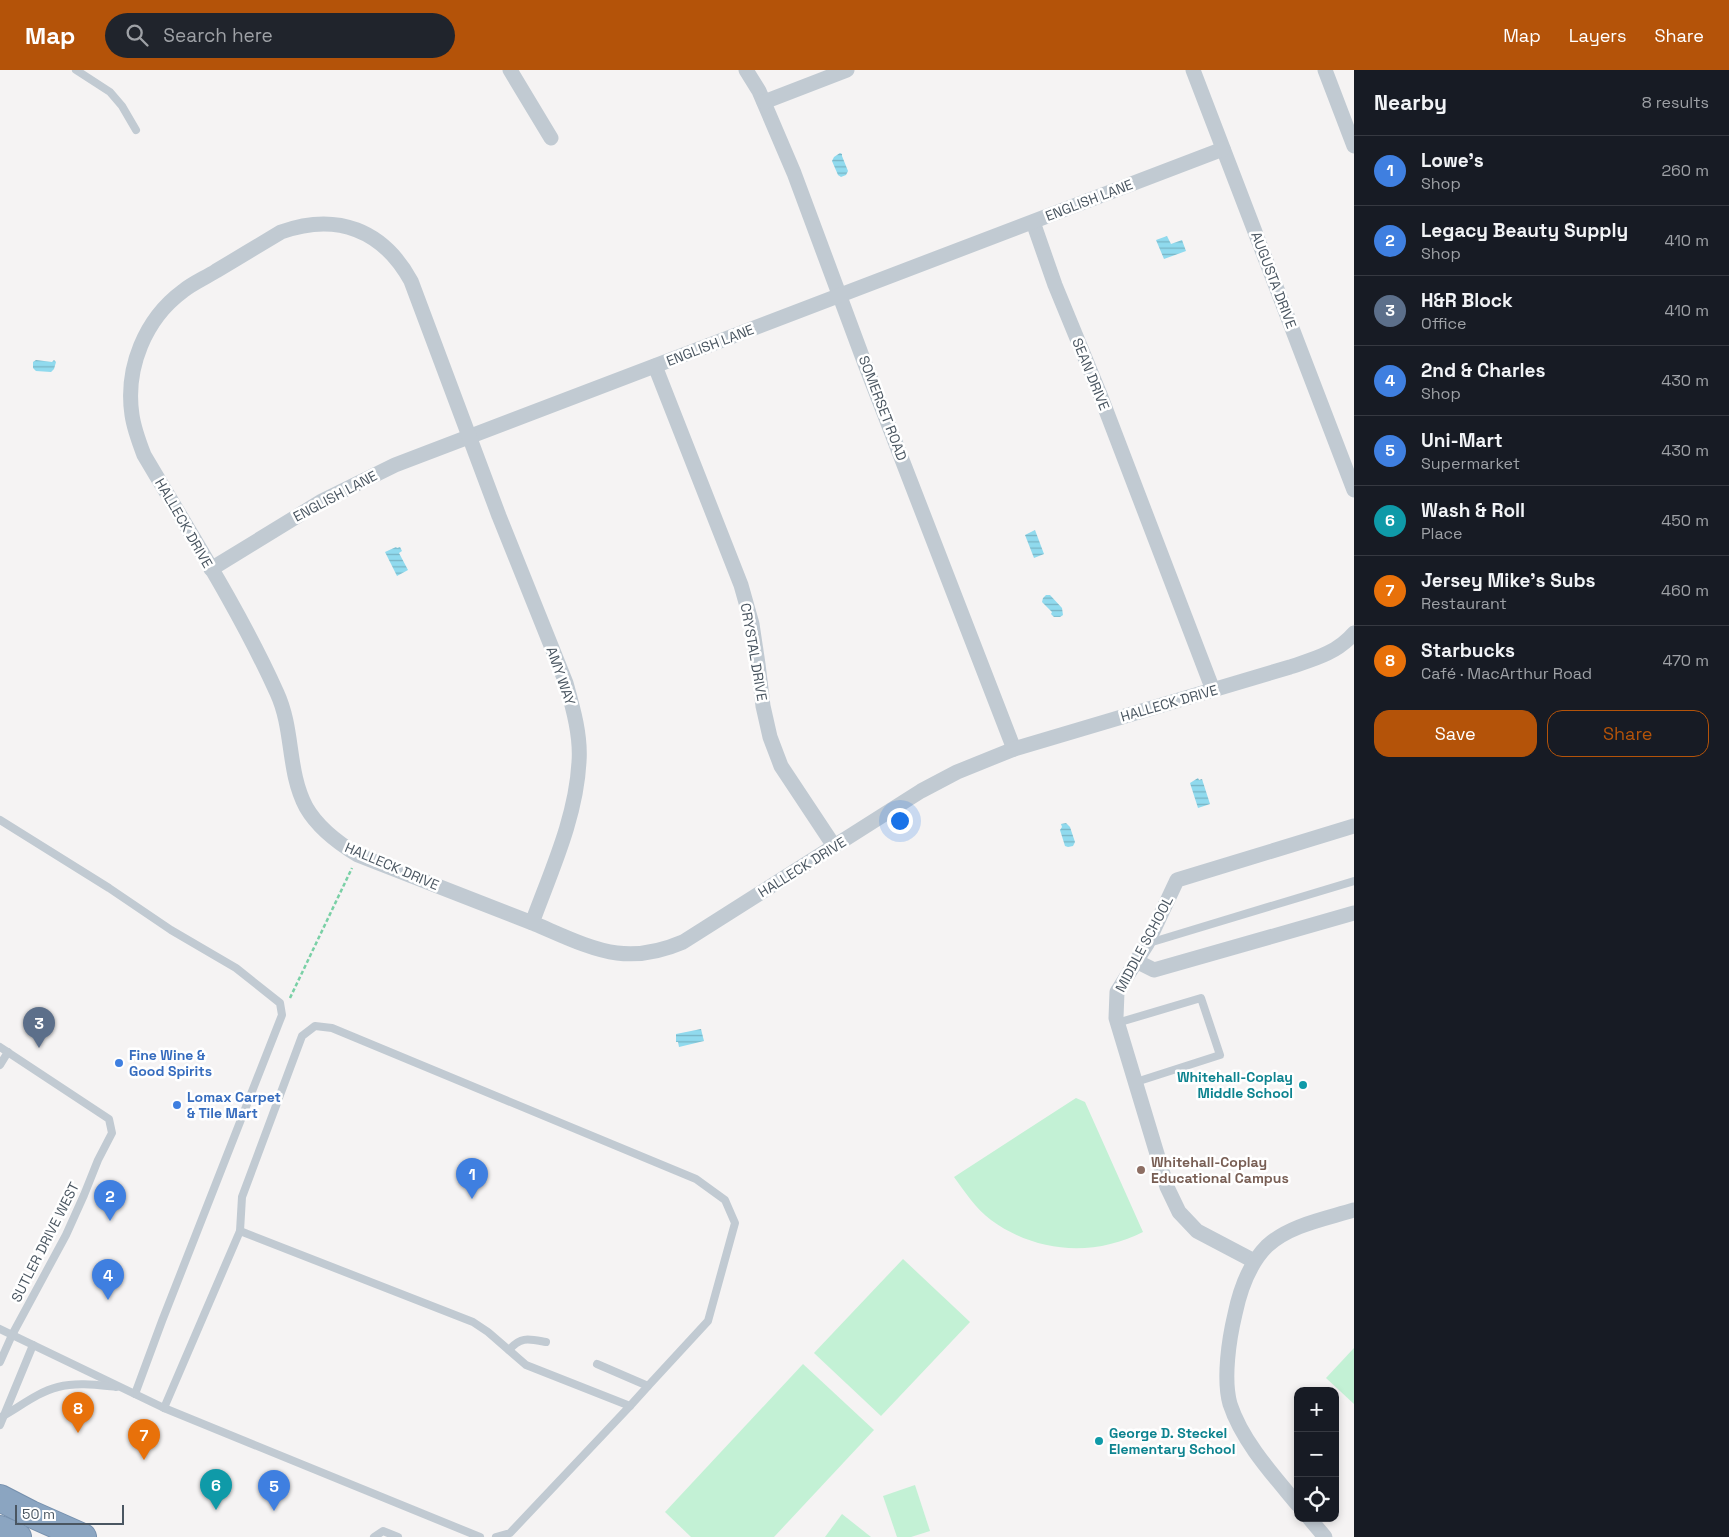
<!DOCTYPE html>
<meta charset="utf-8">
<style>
:root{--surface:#171b24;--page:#20242c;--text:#f1f3f6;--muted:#9ea1a6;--line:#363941;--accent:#b45309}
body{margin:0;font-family:"Space Grotesk",sans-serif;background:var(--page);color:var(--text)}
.controls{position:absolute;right:15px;bottom:15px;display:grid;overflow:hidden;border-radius:10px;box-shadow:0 2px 8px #0003}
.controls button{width:45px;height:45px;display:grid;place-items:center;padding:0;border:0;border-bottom:1px solid var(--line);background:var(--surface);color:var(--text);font:25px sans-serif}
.scale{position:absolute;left:15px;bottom:12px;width:109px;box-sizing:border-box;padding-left:5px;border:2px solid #4a5661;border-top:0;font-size:14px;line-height:18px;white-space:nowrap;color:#4a5661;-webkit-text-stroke:4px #fff;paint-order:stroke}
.you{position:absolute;left:899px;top:750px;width:18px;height:18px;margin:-12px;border:4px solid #fff;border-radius:50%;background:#1a73e8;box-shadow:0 0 0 8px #1a73e833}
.badge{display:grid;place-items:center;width:32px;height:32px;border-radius:50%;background:var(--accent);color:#fff;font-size:16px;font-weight:700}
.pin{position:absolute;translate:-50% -41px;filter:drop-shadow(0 1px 2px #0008)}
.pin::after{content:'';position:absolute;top:26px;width:18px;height:15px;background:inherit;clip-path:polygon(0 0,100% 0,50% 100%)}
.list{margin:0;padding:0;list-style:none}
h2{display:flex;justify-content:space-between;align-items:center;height:65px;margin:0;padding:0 20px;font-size:21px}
h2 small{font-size:16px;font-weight:400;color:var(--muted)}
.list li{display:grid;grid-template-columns:32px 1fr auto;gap:15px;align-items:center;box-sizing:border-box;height:70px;padding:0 20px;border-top:1px solid var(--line)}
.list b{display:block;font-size:19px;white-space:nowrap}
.list p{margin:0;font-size:16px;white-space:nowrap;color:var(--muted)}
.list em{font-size:16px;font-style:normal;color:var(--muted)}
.actions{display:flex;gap:10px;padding:15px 20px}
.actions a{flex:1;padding:11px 0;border:1px solid var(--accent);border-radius:15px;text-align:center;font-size:18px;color:var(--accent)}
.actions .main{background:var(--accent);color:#fff}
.icon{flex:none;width:28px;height:28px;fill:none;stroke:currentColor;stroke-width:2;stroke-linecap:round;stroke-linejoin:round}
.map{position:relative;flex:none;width:1354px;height:1467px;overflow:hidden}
header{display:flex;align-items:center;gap:30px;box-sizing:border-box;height:70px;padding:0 25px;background:var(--accent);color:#fff}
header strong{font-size:24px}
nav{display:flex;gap:28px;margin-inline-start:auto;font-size:18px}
.search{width:350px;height:45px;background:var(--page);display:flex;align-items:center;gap:12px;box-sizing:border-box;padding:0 18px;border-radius:28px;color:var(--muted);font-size:19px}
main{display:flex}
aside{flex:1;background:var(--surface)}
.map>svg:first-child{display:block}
</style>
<header>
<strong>Map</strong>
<div class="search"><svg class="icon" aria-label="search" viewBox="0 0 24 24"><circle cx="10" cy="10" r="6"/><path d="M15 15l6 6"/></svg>Search here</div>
<nav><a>Map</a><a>Layers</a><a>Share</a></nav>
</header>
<main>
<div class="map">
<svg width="1354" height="1467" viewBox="0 0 1354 1467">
<defs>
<pattern id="water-rules" width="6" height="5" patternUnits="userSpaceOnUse" patternTransform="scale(1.25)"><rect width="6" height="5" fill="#90daee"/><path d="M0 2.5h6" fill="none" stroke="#78b4c4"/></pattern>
</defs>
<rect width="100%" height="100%" fill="#f5f3f3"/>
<g fill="#c3f1d5">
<path d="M1076,1028L1085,1032L1143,1162C1094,1187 1036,1183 991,1150C976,1139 965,1122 954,1107Z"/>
<polygon points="903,1189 970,1252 881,1346 814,1283"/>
<polygon points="1354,1278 1354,1334 1326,1308"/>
<polygon points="803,1294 874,1360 774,1467 691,1467 665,1442"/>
<polygon points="915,1415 930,1461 911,1467 897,1467 883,1426"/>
<polygon points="842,1444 871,1467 825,1467"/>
</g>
<g fill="url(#water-rules)">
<polygon points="840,83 842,84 842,86 848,101 846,105 841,107 838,105 832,91 834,87"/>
<polygon points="1167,166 1171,174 1182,170 1186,181 1164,189 1156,170"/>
<polygon points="36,290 52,292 54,290 56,292 54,299 51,302 36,301 33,298 33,292"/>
<polygon points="1035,460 1044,484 1034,488 1025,465"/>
<polygon points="396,477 397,478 400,477 402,481 399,483 408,500 397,506 385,482"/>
<polygon points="1046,525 1050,525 1062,538 1063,545 1060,547 1054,547 1051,544 1052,542 1042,532 1043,528"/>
<polygon points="1198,708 1199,710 1202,709 1210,734 1198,738 1190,713"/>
<polygon points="1066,753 1070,757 1075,772 1073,776 1068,777 1065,776 1060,760 1062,757 1061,754"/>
<polygon points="701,959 704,971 679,977 678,972 676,972 676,964"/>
</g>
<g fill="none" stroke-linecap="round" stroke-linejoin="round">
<g stroke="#7690ad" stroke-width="28">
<g id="highway">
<polyline points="0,1428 31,1444 83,1467"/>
<polyline points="0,1459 18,1467"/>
</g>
</g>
<polyline stroke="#7ad0a6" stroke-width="2.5" stroke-dasharray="4 2.5" stroke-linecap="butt" points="290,928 352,798"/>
<g stroke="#c1cad2" stroke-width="8">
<polyline points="76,0 110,22 122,36 136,60"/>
<polyline points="0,750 109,818 171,860 236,898 280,933 282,945 162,1251 135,1324"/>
<polyline points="1149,873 1354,811"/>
<polyline points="1117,953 1201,928 1220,985 1136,1012"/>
<polyline points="0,977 109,1049 112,1063 98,1090 84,1125 66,1165 12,1265 0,1292"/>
<polyline points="0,995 8,982"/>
<polyline points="240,1161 242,1127 302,966 315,956 332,958 696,1109 725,1130 735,1153 708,1251 648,1316"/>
<polyline points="0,1259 164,1338 480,1467"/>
<path d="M509,1280C521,1266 529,1269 546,1272"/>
<polyline points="597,1294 648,1316 630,1336"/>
<polyline points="164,1338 240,1161 473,1252 488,1262 526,1295 630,1336 510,1463 496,1467"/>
<path d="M3,1346C21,1336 38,1322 58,1317C77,1312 97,1315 116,1317"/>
<polyline points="0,1355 33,1275"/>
<polyline points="374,1467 383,1461 398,1467"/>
</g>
<g stroke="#c1cad2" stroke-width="15">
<polyline points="510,0 551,68"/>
<polyline points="746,0 759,21 794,103 865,294 1014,679"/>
<polyline points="1193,0 1354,420"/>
<polyline points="1325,0 1354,76"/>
<polyline points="764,32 847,0"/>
<polyline points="1033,152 1055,215 1099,322 1213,620"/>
<polyline points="655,296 741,515 752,554 758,594 763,636 770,667 781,696 834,776"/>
<polyline points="211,499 322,431 395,395 1223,79"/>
<path d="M532,853C551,801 576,748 579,692C581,666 573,638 566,613L499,446L411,211C383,160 337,142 281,162C259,175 238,188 216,201C205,208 193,213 183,221C145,249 125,298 132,345C134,359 139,372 144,385C190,463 240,541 277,623C294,660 287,701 306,737C318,758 338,773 358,785C417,808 476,831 535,854C559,864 591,880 617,883C640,886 662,881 683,872L921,721L957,702L1014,679L1290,597C1314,589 1337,583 1354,563"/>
<polyline points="1136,891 1154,900 1354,843"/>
<polyline points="1254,1191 1197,1161 1179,1142 1167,1117 1116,948 1117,922 1147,874 1177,810 1354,756"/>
<path d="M1298,1435C1273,1405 1242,1371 1230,1334C1223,1309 1229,1269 1235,1244C1240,1220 1249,1194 1267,1176C1290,1155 1325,1149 1354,1140"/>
<polyline points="1309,1448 1325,1467"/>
</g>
<use href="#highway" stroke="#8ba5c1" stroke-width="26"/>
</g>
<g fill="#3f7fe0" stroke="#fff" stroke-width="2">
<circle cx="119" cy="993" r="5"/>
<circle cx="177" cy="1035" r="5"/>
</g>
<g fill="#0f9aa8" stroke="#fff" stroke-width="2">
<circle cx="1303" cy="1015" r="5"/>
<circle cx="1099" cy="1371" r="5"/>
</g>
<circle fill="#8d6e63" stroke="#fff" stroke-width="2" cx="1141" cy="1100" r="5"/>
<g text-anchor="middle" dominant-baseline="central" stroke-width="5" stroke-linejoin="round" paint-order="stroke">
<g font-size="14" fill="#4a5661" stroke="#fff">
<text transform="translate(1089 130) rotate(-21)">ENGLISH LANE</text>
<text transform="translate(1274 210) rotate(69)">AUGUSTA DRIVE</text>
<text transform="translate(710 275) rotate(-21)">ENGLISH LANE</text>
<text transform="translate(1091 304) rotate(68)">SEAN DRIVE</text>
<text transform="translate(883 338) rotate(69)">SOMERSET ROAD</text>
<text transform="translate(335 426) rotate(-28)">ENGLISH LANE</text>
<text transform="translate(184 453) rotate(60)">HALLECK DRIVE</text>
<text transform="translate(754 582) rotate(80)">CRYSTAL DRIVE</text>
<text transform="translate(561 606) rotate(71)">AMY WAY</text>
<text transform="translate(1169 633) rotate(-16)">HALLECK DRIVE</text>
<text transform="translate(392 796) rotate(23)">HALLECK DRIVE</text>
<text transform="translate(802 797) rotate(-32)">HALLECK DRIVE</text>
<text transform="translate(1144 874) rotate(-62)">MIDDLE SCHOOL</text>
<text transform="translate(45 1172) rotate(-63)">SUTLER DRIVE WEST</text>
</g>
<g font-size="14" font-weight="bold" fill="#366cbe" stroke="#fff" text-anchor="start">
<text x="129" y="985">Fine Wine &amp;<tspan x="129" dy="16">Good Spirits</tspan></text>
<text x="187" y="1027">Lomax Carpet<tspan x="187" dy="16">&amp; Tile Mart</tspan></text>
</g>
<g font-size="14" font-weight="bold" fill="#0d838f" stroke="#fff" text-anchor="end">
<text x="1293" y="1007">Whitehall-Coplay<tspan x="1293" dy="16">Middle School</tspan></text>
<text x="1109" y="1363" text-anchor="start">George D. Steckel<tspan x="1109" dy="16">Elementary School</tspan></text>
</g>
<g font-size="14" font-weight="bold" fill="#785e54" stroke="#fff" text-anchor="start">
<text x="1151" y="1092">Whitehall-Coplay<tspan x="1151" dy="16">Educational Campus</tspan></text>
</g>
</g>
</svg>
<div class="controls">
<button>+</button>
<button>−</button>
<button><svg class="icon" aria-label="locate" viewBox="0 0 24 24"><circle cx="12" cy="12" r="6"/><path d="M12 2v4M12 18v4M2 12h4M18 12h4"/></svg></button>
</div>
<div class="scale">50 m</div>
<div class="you"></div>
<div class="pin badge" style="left:472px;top:1129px;background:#3f7fe0">1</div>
<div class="pin badge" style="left:110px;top:1151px;background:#3f7fe0">2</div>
<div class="pin badge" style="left:39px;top:978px;background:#5c6f8a">3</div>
<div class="pin badge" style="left:108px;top:1230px;background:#3f7fe0">4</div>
<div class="pin badge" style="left:274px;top:1441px;background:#3f7fe0">5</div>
<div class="pin badge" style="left:216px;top:1440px;background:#0f9aa8">6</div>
<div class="pin badge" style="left:144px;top:1390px;background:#e8710a">7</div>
<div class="pin badge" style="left:78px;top:1363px;background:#e8710a">8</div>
</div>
<aside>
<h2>Nearby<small>8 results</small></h2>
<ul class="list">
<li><span class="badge" style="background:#3f7fe0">1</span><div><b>Lowe's</b><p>Shop</p></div><em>260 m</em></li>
<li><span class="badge" style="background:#3f7fe0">2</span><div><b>Legacy Beauty Supply</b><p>Shop</p></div><em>410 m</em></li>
<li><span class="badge" style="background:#5c6f8a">3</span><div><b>H&amp;R Block</b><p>Office</p></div><em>410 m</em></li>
<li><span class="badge" style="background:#3f7fe0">4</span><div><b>2nd &amp; Charles</b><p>Shop</p></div><em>430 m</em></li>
<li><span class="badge" style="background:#3f7fe0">5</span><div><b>Uni-Mart</b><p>Supermarket</p></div><em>430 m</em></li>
<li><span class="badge" style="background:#0f9aa8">6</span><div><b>Wash &amp; Roll</b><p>Place</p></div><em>450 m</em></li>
<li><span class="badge" style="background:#e8710a">7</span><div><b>Jersey Mike's Subs</b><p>Restaurant</p></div><em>460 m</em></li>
<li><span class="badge" style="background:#e8710a">8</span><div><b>Starbucks</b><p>Café · MacArthur Road</p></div><em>470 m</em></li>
</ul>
<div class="actions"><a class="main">Save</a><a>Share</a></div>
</aside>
</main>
